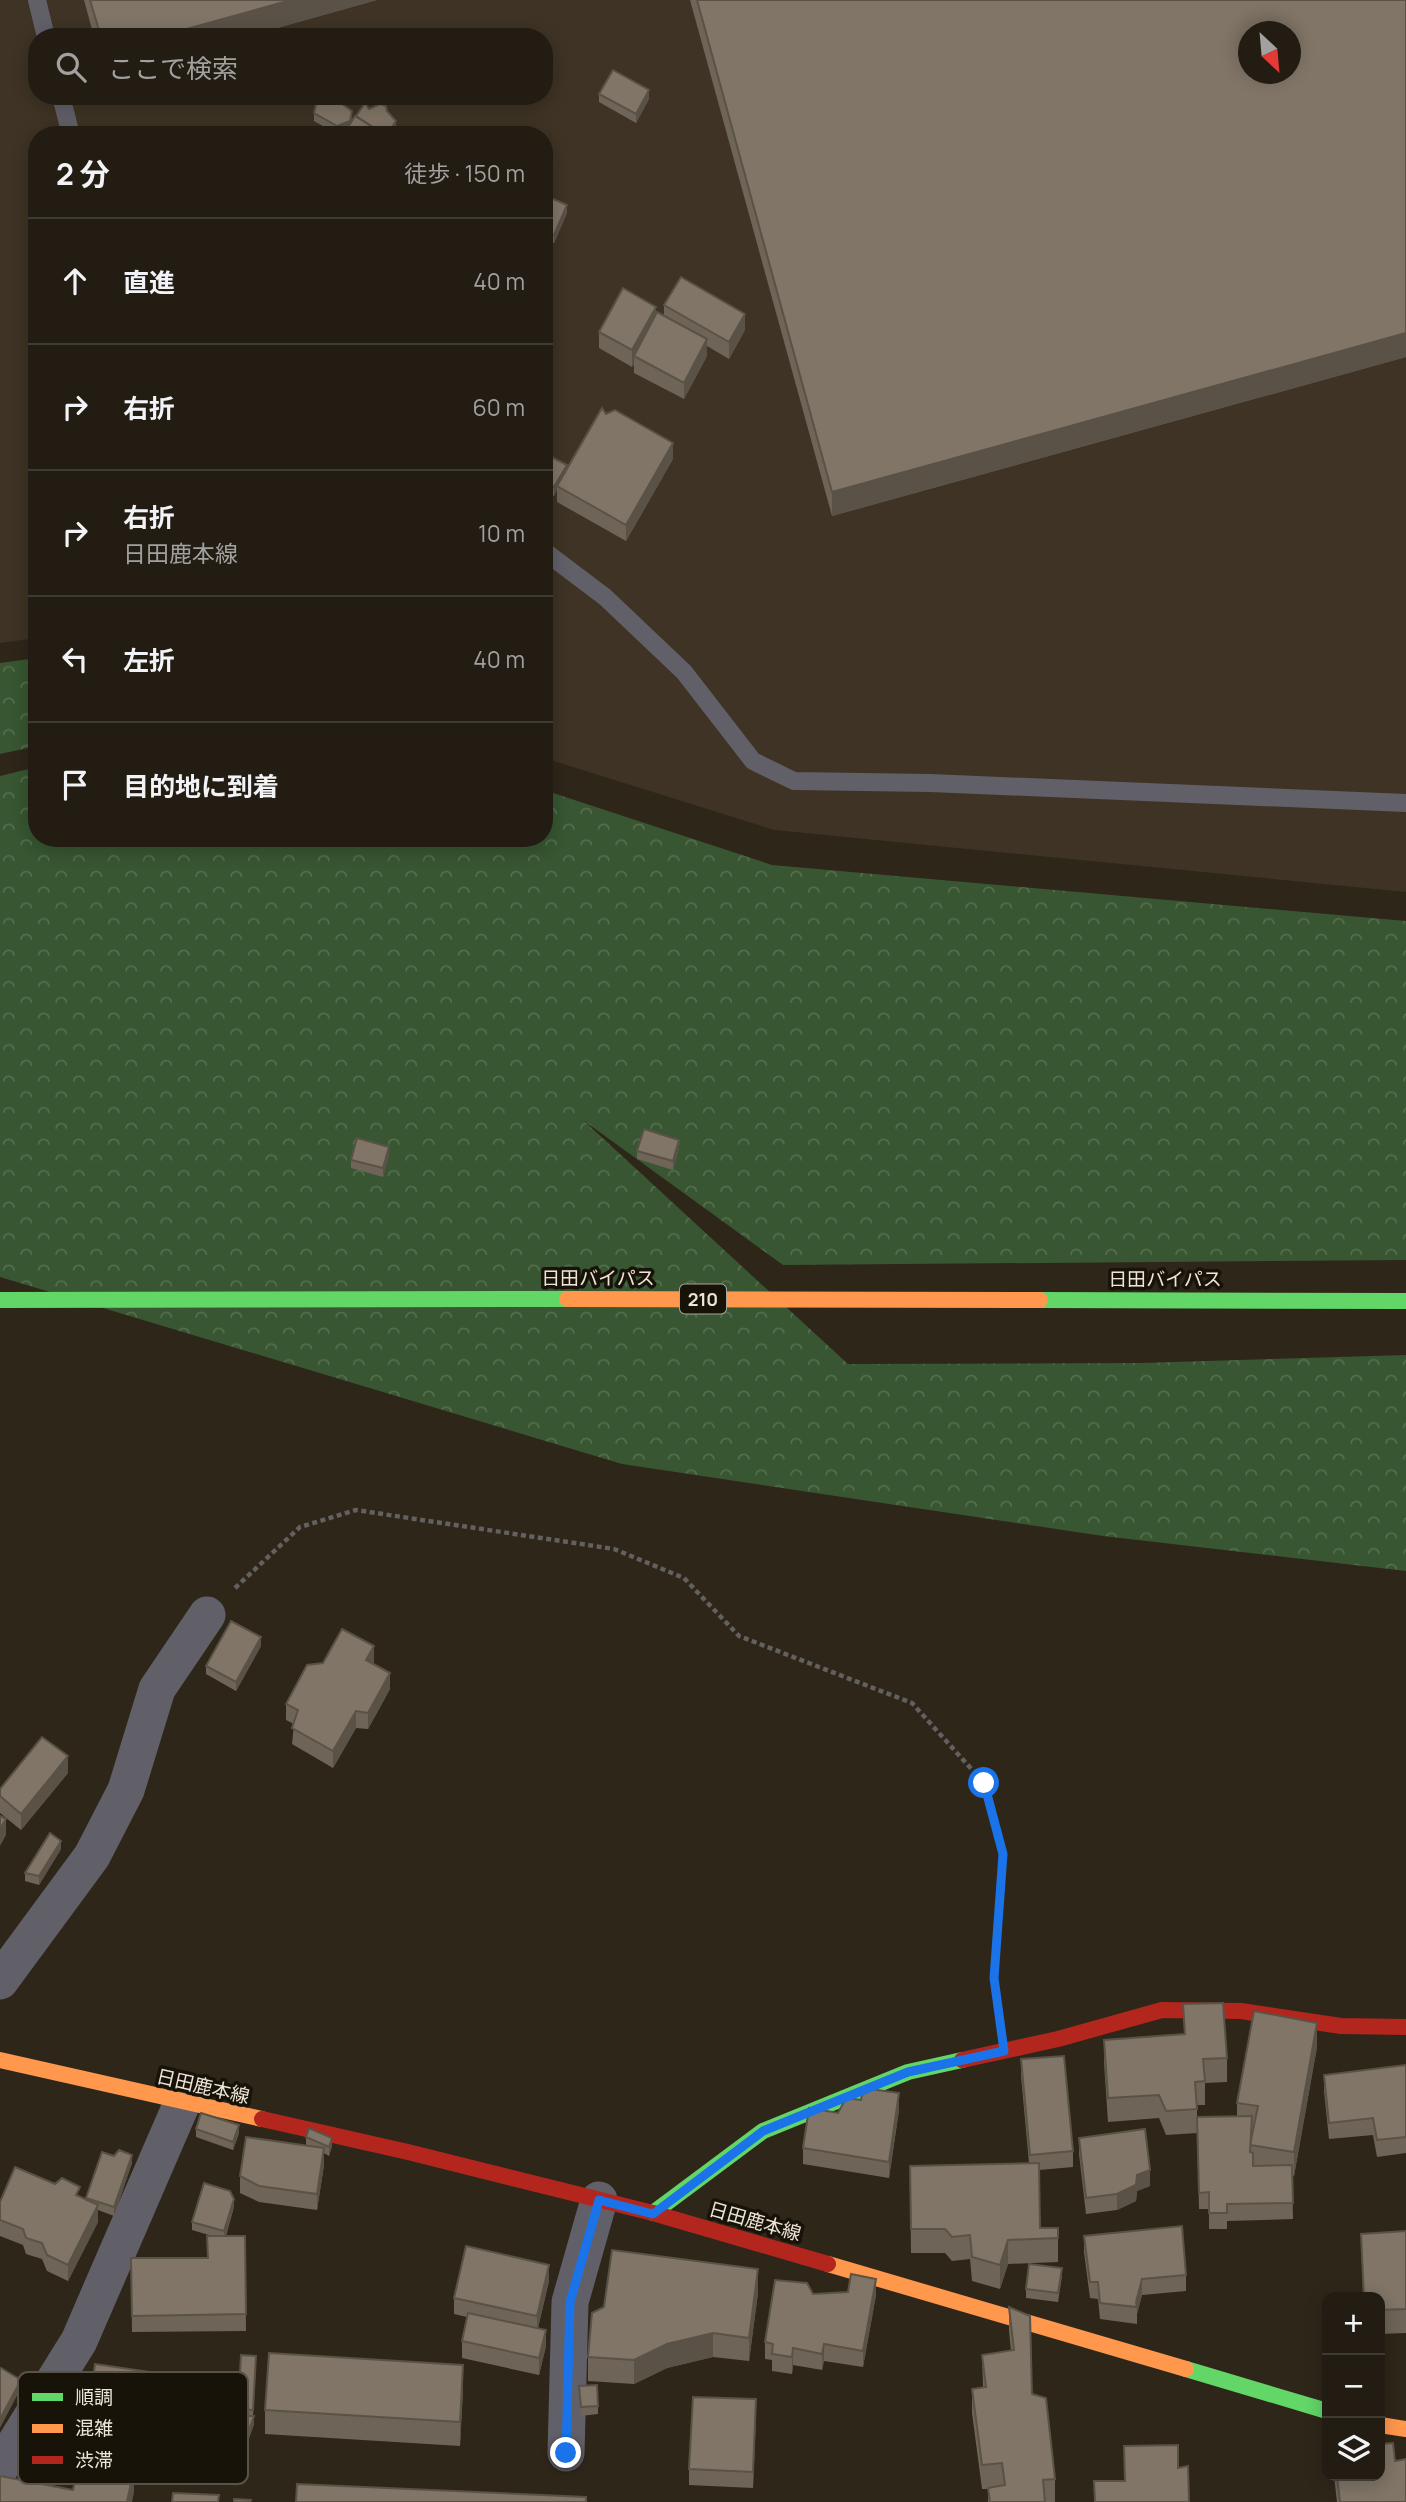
<!DOCTYPE html>
<html lang="ja">
<meta charset="utf-8">
<style>
:root{--surface:#221c13;--page:#2e2921;--text:#f1f3f6;--muted:#a2a1a0;--line:#3f3a33}
body{margin:0;font-family:Manrope,"Noto Sans JP",sans-serif;background:var(--page);color:var(--text)}
.controls{position:absolute;right:21px;bottom:21px;display:grid;overflow:hidden;border-radius:14px;box-shadow:0 4px 18px #0003}
.controls button{width:63px;height:63px;display:grid;place-items:center;padding:0;border:0;border-bottom:2px solid var(--line);background:var(--surface);color:var(--text);font:35px sans-serif}
.compass{position:absolute;left:1238px;top:21px;width:63px;height:63px;border-radius:50%;background:var(--surface);box-shadow:0 4px 18px #0003;rotate:154deg}
.stop{position:absolute;width:21px;height:21px;margin:-16px;border:5px solid #1a73e8;border-radius:50%;background:#fff}
.stop.end{background:#1a73e8;border-color:#fff;box-shadow:0 2px 7px #0008}
.list{margin:0;padding:0;list-style:none}
h2{display:flex;justify-content:space-between;align-items:center;height:91px;margin:0;padding:0 28px;font-size:30px}
h2 small{font-size:23px;font-weight:400;color:var(--muted)}
.list li{display:grid;grid-template-columns:46px 1fr auto;gap:21px;align-items:center;box-sizing:border-box;height:126px;padding:0 28px;border-top:2px solid var(--line)}
.list b{display:block;font-size:26px;white-space:nowrap}
.list p{margin:0;font-size:23px;white-space:nowrap;color:var(--muted)}
.list em{font-size:23px;font-style:normal;color:var(--muted)}
.icon{flex:none;width:38px;height:38px;fill:none;stroke:currentColor;stroke-width:2;stroke-linecap:round;stroke-linejoin:round}
.map{position:relative;flex:none;width:1406px;height:2502px;overflow:hidden}
.search{position:absolute;background:var(--surface);box-shadow:0 4px 18px #0003;left:28px;top:28px;width:525px;height:77px;display:flex;align-items:center;gap:18px;box-sizing:border-box;padding:0 24px;border-radius:28px;color:var(--muted);font-size:26px}
.panel{position:absolute;background:var(--surface);box-shadow:0 4px 18px #0003;left:28px;top:126px;width:525px;height:721px;border-radius:28px}
.map>svg:first-child{display:block}
</style>
<div class="map">
<svg width="1406" height="2502" viewBox="0 0 1406 2502">
<defs>
<pattern id="forest-crowns" width="20" height="18" patternUnits="userSpaceOnUse" patternTransform="scale(1.75)"><rect width="20" height="18" fill="#375631"/><path d="M2 6a3 3 0 1 1 6 0M12 15a3 3 0 1 1 6 0" fill="none" stroke="#546e4e"/></pattern>
</defs>
<rect width="100%" height="100%" fill="#2e2619"/>
<path fill="#3e3324" fill-rule="evenodd" d="M0,0H1406V892L774,830L544,758V135H37V638L0,643ZM1248,32H1290V74H1248ZM37,37H544V96H37Z"/>
<g fill="url(#forest-crowns)">
<polygon points="37,658 37,746 0,754 0,663"/>
<polygon points="37,767 37,838 544,838 544,790 772,865 1406,921 1406,1260 783,1265 583,1120 848,1364 1140,1363 1406,1355 1406,1571 1103,1536 622,1464 0,1277 0,776"/>
</g>
<g fill="none" stroke-linecap="round" stroke-linejoin="round">
<polyline stroke="#636060" stroke-width="4.5" stroke-dasharray="5 3.5" stroke-linecap="butt" points="235,1588 300,1527 356,1510 614,1549 684,1578 739,1636 912,1703 984,1783 1003,1854 994,1978 999,2013"/>
<g stroke="#616069" stroke-width="18">
<polyline points="37,0 46,37"/>
<polyline points="61,96 71,135"/>
<polyline points="544,551 605,597 684,672 753,761 794,781 930,783 1406,803"/>
</g>
<g stroke="#616069" stroke-width="37">
<polyline points="0,1981 92,1856 126,1790 157,1689 207,1615"/>
<polyline points="566,2453 570,2302 599,2200"/>
<polyline points="0,2468 79,2341 182,2103"/>
</g>
<g stroke="#63d668" stroke-width="16">
<polyline points="0,1300 567,1299"/>
<polyline points="1040,1300 1406,1301"/>
<polyline points="653,2213 763,2131 908,2072 962,2060"/>
<polyline points="1186,2369 1327,2411"/>
</g>
<g stroke="#ff974d" stroke-width="16">
<polyline points="567,1299 1040,1300"/>
<polyline points="0,2060 262,2119"/>
<polyline points="828,2264 1186,2369"/>
<polyline points="1380,2425 1406,2429"/>
</g>
<g stroke="#b3261e" stroke-width="16">
<polyline points="962,2060 1058,2039 1162,2010 1241,2011 1341,2026 1406,2027"/>
<polyline points="262,2119 408,2152 653,2213 828,2264"/>
</g>
</g>
<g fill="#6e6558">
<polygon points="84,0 377,0 245,37 94,37"/>
<polygon points="690,0 1406,0 1406,357 832,516"/>
<polygon points="599,94 649,99 636,123 599,102"/>
<polygon points="338,101 352,121 356,116 369,109 387,111 396,129 345,131 337,134 314,121 314,113"/>
<polygon points="544,195 567,213 554,243 544,239"/>
<polygon points="664,305 745,330 729,359 707,346 707,356 684,399 634,373 634,364 632,367 599,348 599,332 656,314 664,316"/>
<polygon points="606,414 673,459 626,541 557,502 557,490 554,496 544,490 544,453 567,470"/>
<polygon points="679,1148 673,1170 637,1159 637,1151"/>
<polygon points="389,1155 383,1177 351,1168 351,1160"/>
<polygon points="261,1646 236,1691 206,1674 206,1666"/>
<polygon points="374,1663 373,1664 390,1689 368,1729 356,1728 333,1768 292,1744 294,1724 286,1720 286,1704"/>
<polygon points="68,1773 21,1830 0,1813 0,1789"/>
<polygon points="61,1849 39,1885 25,1881 25,1873"/>
<polygon points="1183,2004 1227,2058 1227,2082 1205,2083 1205,2105 1197,2105 1197,2117 1237,2117 1237,2103 1317,2047 1294,2176 1292,2176 1293,2219 1227,2221 1227,2229 1209,2229 1209,2209 1199,2209 1197,2133 1166,2135 1159,2118 1108,2122 1104,2063 1104,2040 1184,2034"/>
<polygon points="1021,2059 1073,2151 1073,2167 1039,2170 1040,2228 1058,2228 1058,2262 1008,2264 1000,2289 972,2281 970,2259 952,2261 945,2253 911,2253 910,2166 1029,2163 1021,2076"/>
<polygon points="1406,2065 1406,2153 1377,2157 1373,2135 1329,2139 1324,2091 1324,2075"/>
<polygon points="899,2110 889,2178 803,2164 803,2148 838,2113"/>
<polygon points="196,2129 239,2133 233,2150 196,2137"/>
<polygon points="306,2137 332,2146 329,2156 324,2153 324,2165 317,2210 259,2202 240,2193 240,2176 306,2146"/>
<polygon points="1079,2138 1150,2186 1137,2191 1136,2201 1117,2210 1086,2214 1079,2154"/>
<polygon points="132,2163 114,2216 98,2210 98,2222 68,2281 47,2271 42,2259 26,2254 23,2245 0,2236 0,2202 80,2197 86,2200 86,2198"/>
<polygon points="234,2207 226,2236 245,2236 246,2331 132,2332 131,2258 207,2258 212,2236 192,2230 192,2222"/>
<polygon points="1406,2231 1406,2333 1380,2334 1380,2297 1363,2297 1361,2234"/>
<polygon points="1084,2236 1186,2275 1186,2291 1142,2295 1137,2314 1137,2324 1100,2319 1098,2299 1090,2298 1084,2252"/>
<polygon points="1062,2276 1058,2302 1026,2298 1026,2289"/>
<polygon points="549,2281 538,2328 546,2346 539,2375 462,2358 462,2341 467,2317 454,2314 454,2298"/>
<polygon points="758,2293 749,2361 713,2357 667,2368 634,2384 588,2381 588,2357"/>
<polygon points="813,2294 876,2295 863,2367 824,2361 822,2370 793,2365 792,2374 772,2371 772,2360 765,2359 765,2342"/>
<polygon points="1009,2307 1055,2479 1055,2502 988,2502 988,2489 982,2489 972,2413 972,2389 983,2387 982,2355 1011,2351 1009,2331"/>
<polygon points="256,2365 253,2416 254,2424 248,2441 235,2441 235,2416 238,2416 238,2409"/>
<polygon points="579,2386 598,2406 598,2414 581,2416"/>
<polygon points="463,2389 460,2446 265,2434 265,2410"/>
<polygon points="184,2393 175,2452 87,2439 87,2423"/>
<polygon points="756,2416 753,2488 689,2485 689,2469"/>
<polygon points="226,2429 220,2467 187,2463 187,2454"/>
<polygon points="1395,2461 1406,2502 1337,2502 1334,2476 1380,2476"/>
</g>
<g fill="#5a5247">
<polygon points="291,0 377,0 245,37 158,37"/>
<polygon points="649,90 649,99 636,123 636,114"/>
<polygon points="352,111 352,119 350,130 337,134 337,126"/>
<polygon points="396,121 396,130 393,135 387,135"/>
<polygon points="567,205 567,213 554,243 554,235"/>
<polygon points="550,246 550,255 544,267 544,258"/>
<polygon points="656,307 656,323 634,356 634,364 632,367 632,350"/>
<polygon points="745,314 745,330 729,359 729,342"/>
<polygon points="1406,333 1406,357 832,516 832,492"/>
<polygon points="707,339 707,356 684,399 684,383"/>
<polygon points="673,443 673,459 626,541 626,525"/>
<polygon points="567,465 567,474 557,486 557,490 554,496 554,487"/>
<polygon points="679,1140 679,1148 673,1170 673,1161"/>
<polygon points="389,1147 389,1155 383,1177 383,1168"/>
<polygon points="261,1637 261,1646 236,1691 236,1682"/>
<polygon points="374,1646 374,1663 366,1677 366,1660"/>
<polygon points="390,1673 390,1689 368,1729 368,1713"/>
<polygon points="356,1711 356,1728 333,1768 333,1751"/>
<polygon points="68,1756 68,1773 21,1830 21,1814"/>
<polygon points="6,1819 6,1835 0,1846 0,1829"/>
<polygon points="61,1841 61,1849 39,1885 39,1876"/>
<polygon points="1317,2023 1317,2047 1294,2176 1294,2152"/>
<polygon points="899,2093 899,2110 889,2178 889,2162"/>
<polygon points="239,2125 239,2133 233,2150 233,2142"/>
<polygon points="332,2138 332,2146 329,2156 329,2147"/>
<polygon points="324,2148 324,2165 317,2210 317,2194"/>
<polygon points="132,2155 132,2163 114,2216 114,2207"/>
<polygon points="1150,2170 1150,2186 1137,2191 1136,2201 1117,2210 1117,2194 1137,2175"/>
<polygon points="234,2199 234,2207 224,2240 224,2231"/>
<polygon points="98,2205 98,2222 68,2281 68,2265"/>
<polygon points="1008,2240 1008,2264 1000,2289 1000,2265"/>
<polygon points="549,2265 549,2281 537,2332 537,2316"/>
<polygon points="758,2269 758,2293 749,2361 749,2338"/>
<polygon points="876,2279 876,2295 863,2367 863,2351"/>
<polygon points="1142,2279 1142,2295 1137,2314 1136,2302"/>
<polygon points="546,2330 546,2346 539,2375 539,2358"/>
<polygon points="713,2333 713,2357 667,2368 634,2384 634,2360 667,2344"/>
<polygon points="824,2344 824,2361 822,2370 822,2354"/>
<polygon points="793,2348 793,2365 792,2374 792,2357"/>
<polygon points="463,2365 463,2389 460,2446 460,2422"/>
<polygon points="184,2377 184,2393 175,2452 175,2436"/>
<polygon points="21,2380 21,2388 0,2428 0,2419"/>
<polygon points="756,2399 756,2416 753,2488 753,2472"/>
<polygon points="254,2416 254,2424 248,2441 248,2433"/>
<polygon points="226,2420 226,2429 220,2467 220,2459"/>
<polygon points="134,2468 134,2492 132,2502 127,2502"/>
</g>
<g fill="#807566" stroke="#5a5247" stroke-width="2" fill-rule="evenodd">
<polygon points="90,0 291,0 158,37 101,37"/>
<path d="M697,0H1406V333L832,492ZM1249,32H1291V74H1249Z"/>
<polygon points="613,70 649,90 636,114 599,94"/>
<polygon points="318,96 328,98 329,96 338,96 338,101 352,111 350,121 337,126 314,113"/>
<polygon points="365,103 369,109 380,104 386,106 387,111 396,121 387,135 385,135 356,116"/>
<polygon points="355,116 385,135 343,135"/>
<polygon points="396,129 405,135 392,135"/>
<polygon points="544,195 567,205 554,235 544,231"/>
<polygon points="544,243 550,246 544,258"/>
<polygon points="681,277 745,314 729,342 664,305"/>
<polygon points="623,288 656,307 632,350 599,332"/>
<polygon points="657,312 707,339 684,383 634,356"/>
<polygon points="602,408 606,414 615,410 673,443 626,525 557,486"/>
<polygon points="544,453 567,465 554,487 544,482"/>
<polygon points="644,1129 679,1140 673,1161 637,1151"/>
<polygon points="357,1138 389,1147 383,1168 351,1160"/>
<polygon points="231,1621 261,1637 236,1682 206,1666"/>
<polygon points="342,1629 374,1646 366,1660 390,1673 368,1713 356,1711 333,1751 292,1728 298,1710 286,1704 307,1665 323,1663"/>
<polygon points="42,1737 68,1756 21,1814 0,1796 0,1789"/>
<polygon points="0,1816 6,1819 0,1829"/>
<polygon points="50,1833 61,1841 39,1876 25,1873"/>
<polygon points="1223,2003 1227,2058 1203,2059 1205,2081 1195,2082 1197,2109 1166,2111 1159,2095 1108,2098 1104,2040 1185,2034 1183,2004"/>
<polygon points="1254,2011 1317,2023 1294,2152 1250,2145 1258,2106 1237,2103"/>
<polygon points="1064,2056 1073,2151 1030,2155 1021,2059"/>
<polygon points="1406,2065 1406,2137 1377,2140 1373,2118 1329,2123 1324,2075"/>
<polygon points="863,2088 899,2093 889,2162 803,2148 809,2108 838,2113 846,2098 861,2100"/>
<polygon points="201,2113 239,2125 233,2142 196,2129"/>
<polygon points="1252,2116 1250,2152 1253,2153 1253,2166 1292,2165 1293,2203 1227,2204 1227,2213 1209,2213 1209,2192 1199,2193 1197,2117"/>
<polygon points="309,2128 332,2138 329,2147 306,2137"/>
<polygon points="1145,2129 1150,2170 1137,2175 1136,2185 1117,2194 1086,2198 1079,2138"/>
<polygon points="246,2137 324,2148 317,2194 259,2186 240,2176"/>
<polygon points="119,2150 132,2155 114,2207 86,2198 102,2152 114,2156"/>
<polygon points="1039,2163 1040,2228 1058,2228 1058,2238 1008,2240 1000,2265 972,2257 970,2235 952,2237 945,2229 911,2229 910,2166"/>
<polygon points="15,2167 55,2184 62,2178 80,2187 76,2195 98,2205 68,2265 47,2255 42,2243 26,2238 23,2229 0,2220 0,2202"/>
<polygon points="204,2183 230,2191 234,2199 224,2231 192,2222"/>
<polygon points="1182,2226 1186,2275 1142,2279 1136,2302 1137,2307 1100,2303 1098,2282 1090,2282 1084,2236"/>
<polygon points="1406,2231 1406,2309 1380,2310 1380,2297 1364,2297 1361,2234"/>
<polygon points="207,2236 245,2236 246,2314 132,2316 131,2258 208,2258"/>
<polygon points="466,2246 549,2265 537,2316 454,2298"/>
<polygon points="612,2250 758,2269 749,2338 713,2333 667,2344 634,2360 588,2357 592,2313 604,2307"/>
<polygon points="1029,2264 1062,2268 1058,2293 1026,2289"/>
<polygon points="851,2274 876,2279 863,2351 824,2344 822,2354 793,2348 792,2357 772,2354 773,2344 765,2342 775,2280 807,2283 813,2294 848,2292"/>
<polygon points="1009,2307 1030,2316 1032,2394 1046,2398 1055,2479 1043,2480 1045,2502 990,2502 988,2488 1005,2485 1002,2463 982,2465 972,2389 986,2387 982,2355 1014,2350"/>
<polygon points="468,2313 546,2330 539,2358 462,2341"/>
<polygon points="269,2353 463,2365 460,2422 265,2410"/>
<polygon points="241,2355 256,2356 253,2410 238,2409"/>
<polygon points="95,2364 184,2377 175,2436 87,2423"/>
<polygon points="1,2368 21,2380 0,2419 0,2369"/>
<polygon points="597,2385 598,2406 581,2407 579,2386"/>
<polygon points="693,2397 756,2399 753,2472 689,2469"/>
<polygon points="235,2416 254,2416 248,2433 235,2432"/>
<polygon points="84,2441 122,2449 134,2468 127,2502 0,2502 0,2476 73,2490"/>
<polygon points="1393,2443 1395,2461 1406,2459 1406,2502 1340,2502 1337,2476 1380,2476 1380,2444"/>
<polygon points="1178,2445 1178,2468 1188,2466 1189,2502 1095,2502 1094,2481 1125,2481 1124,2446"/>
<polygon points="297,2484 586,2497 586,2502 296,2502"/>
<polygon points="173,2493 219,2495 218,2502 172,2502"/>
<polygon points="234,2499 251,2500 250,2502 234,2502"/>
</g>
<g fill="none" stroke-linecap="round" stroke-linejoin="round">
<polyline stroke="#1a73e8" stroke-width="9" points="566,2453 570,2302 599,2200 653,2214 763,2131 908,2072 1004,2051 994,1978 1003,1854 984,1783"/>
</g>
<g text-anchor="middle" dominant-baseline="central" stroke-width="7" stroke-linejoin="round" paint-order="stroke">
<rect fill="#181309" stroke="#ada699" stroke-width="2" x="680" y="1284.5" width="46" height="29" rx="5"/>
<g font-size="18" font-weight="bold" fill="#ede5d7">
<text x="703" y="1299">210</text>
</g>
<g font-size="19" fill="#ede5d7" stroke="#181309">
<text x="598" y="1278">日田バイパス</text>
<text x="1165" y="1279">日田バイパス</text>
<text transform="translate(203 2086) rotate(13)">日田鹿本線</text>
<text transform="translate(755 2221) rotate(16)">日田鹿本線</text>
</g>
</g>
<rect x="18" y="2372" width="230" height="112" rx="10" fill="#181309" stroke="#585247" stroke-width="2"/>
<rect x="32" y="2393" width="31" height="8" fill="#63d668"/>
<rect x="32" y="2424" width="31" height="9" fill="#ff974d"/>
<rect x="32" y="2456" width="31" height="8" fill="#b3261e"/>
<g font-size="19" fill="#ede5d7">
<text x="75" y="2404">順調</text>
<text x="75" y="2435">混雑</text>
<text x="75" y="2467">渋滞</text>
</g>
</svg>
<div class="controls">
<button>+</button>
<button>−</button>
<button><svg class="icon" aria-label="layers" viewBox="0 0 24 24"><path d="M12 4l9 5-9 5-9-5zM3 14l9 5 9-5"/></svg></button>
</div>
<svg class="compass" viewBox="-18 -18 36 36"><path d="M0-13l5 13h-10z" fill="#e53935"/><path d="M0 13l5-13h-10z" fill="#a2a1a0"/></svg>
<div class="stop" style="left:984px;top:1783px"></div>
<div class="stop end" style="left:566px;top:2453px"></div>
<div class="search"><svg class="icon" aria-label="search" viewBox="0 0 24 24"><circle cx="10" cy="10" r="6"/><path d="M15 15l6 6"/></svg>ここで検索</div>
<section class="panel">
<h2>2 分<small>徒歩 · 150 m</small></h2>
<ul class="list">
<li><svg class="icon" aria-label="ahead" viewBox="0 0 24 24"><path d="M12 20V5M6 11l6-6 6 6"/></svg><div><b>直進</b></div><em>40 m</em></li>
<li><svg class="icon" aria-label="right" viewBox="0 0 24 24"><path d="M7 20v-9h11M14 6l5 5-5 5"/></svg><div><b>右折</b></div><em>60 m</em></li>
<li><svg class="icon" aria-label="right" viewBox="0 0 24 24"><path d="M7 20v-9h11M14 6l5 5-5 5"/></svg><div><b>右折</b><p>日田鹿本線</p></div><em>10 m</em></li>
<li><svg class="icon" aria-label="left" viewBox="0 0 24 24"><path d="M17 20v-9H6M10 6l-5 5 5 5"/></svg><div><b>左折</b></div><em>40 m</em></li>
<li><svg class="icon" aria-label="arrive" viewBox="0 0 24 24"><path d="M6 21V4h12l-3 4 3 4H6"/></svg><div><b>目的地に到着</b></div></li>
</ul>
</section>
</div>
